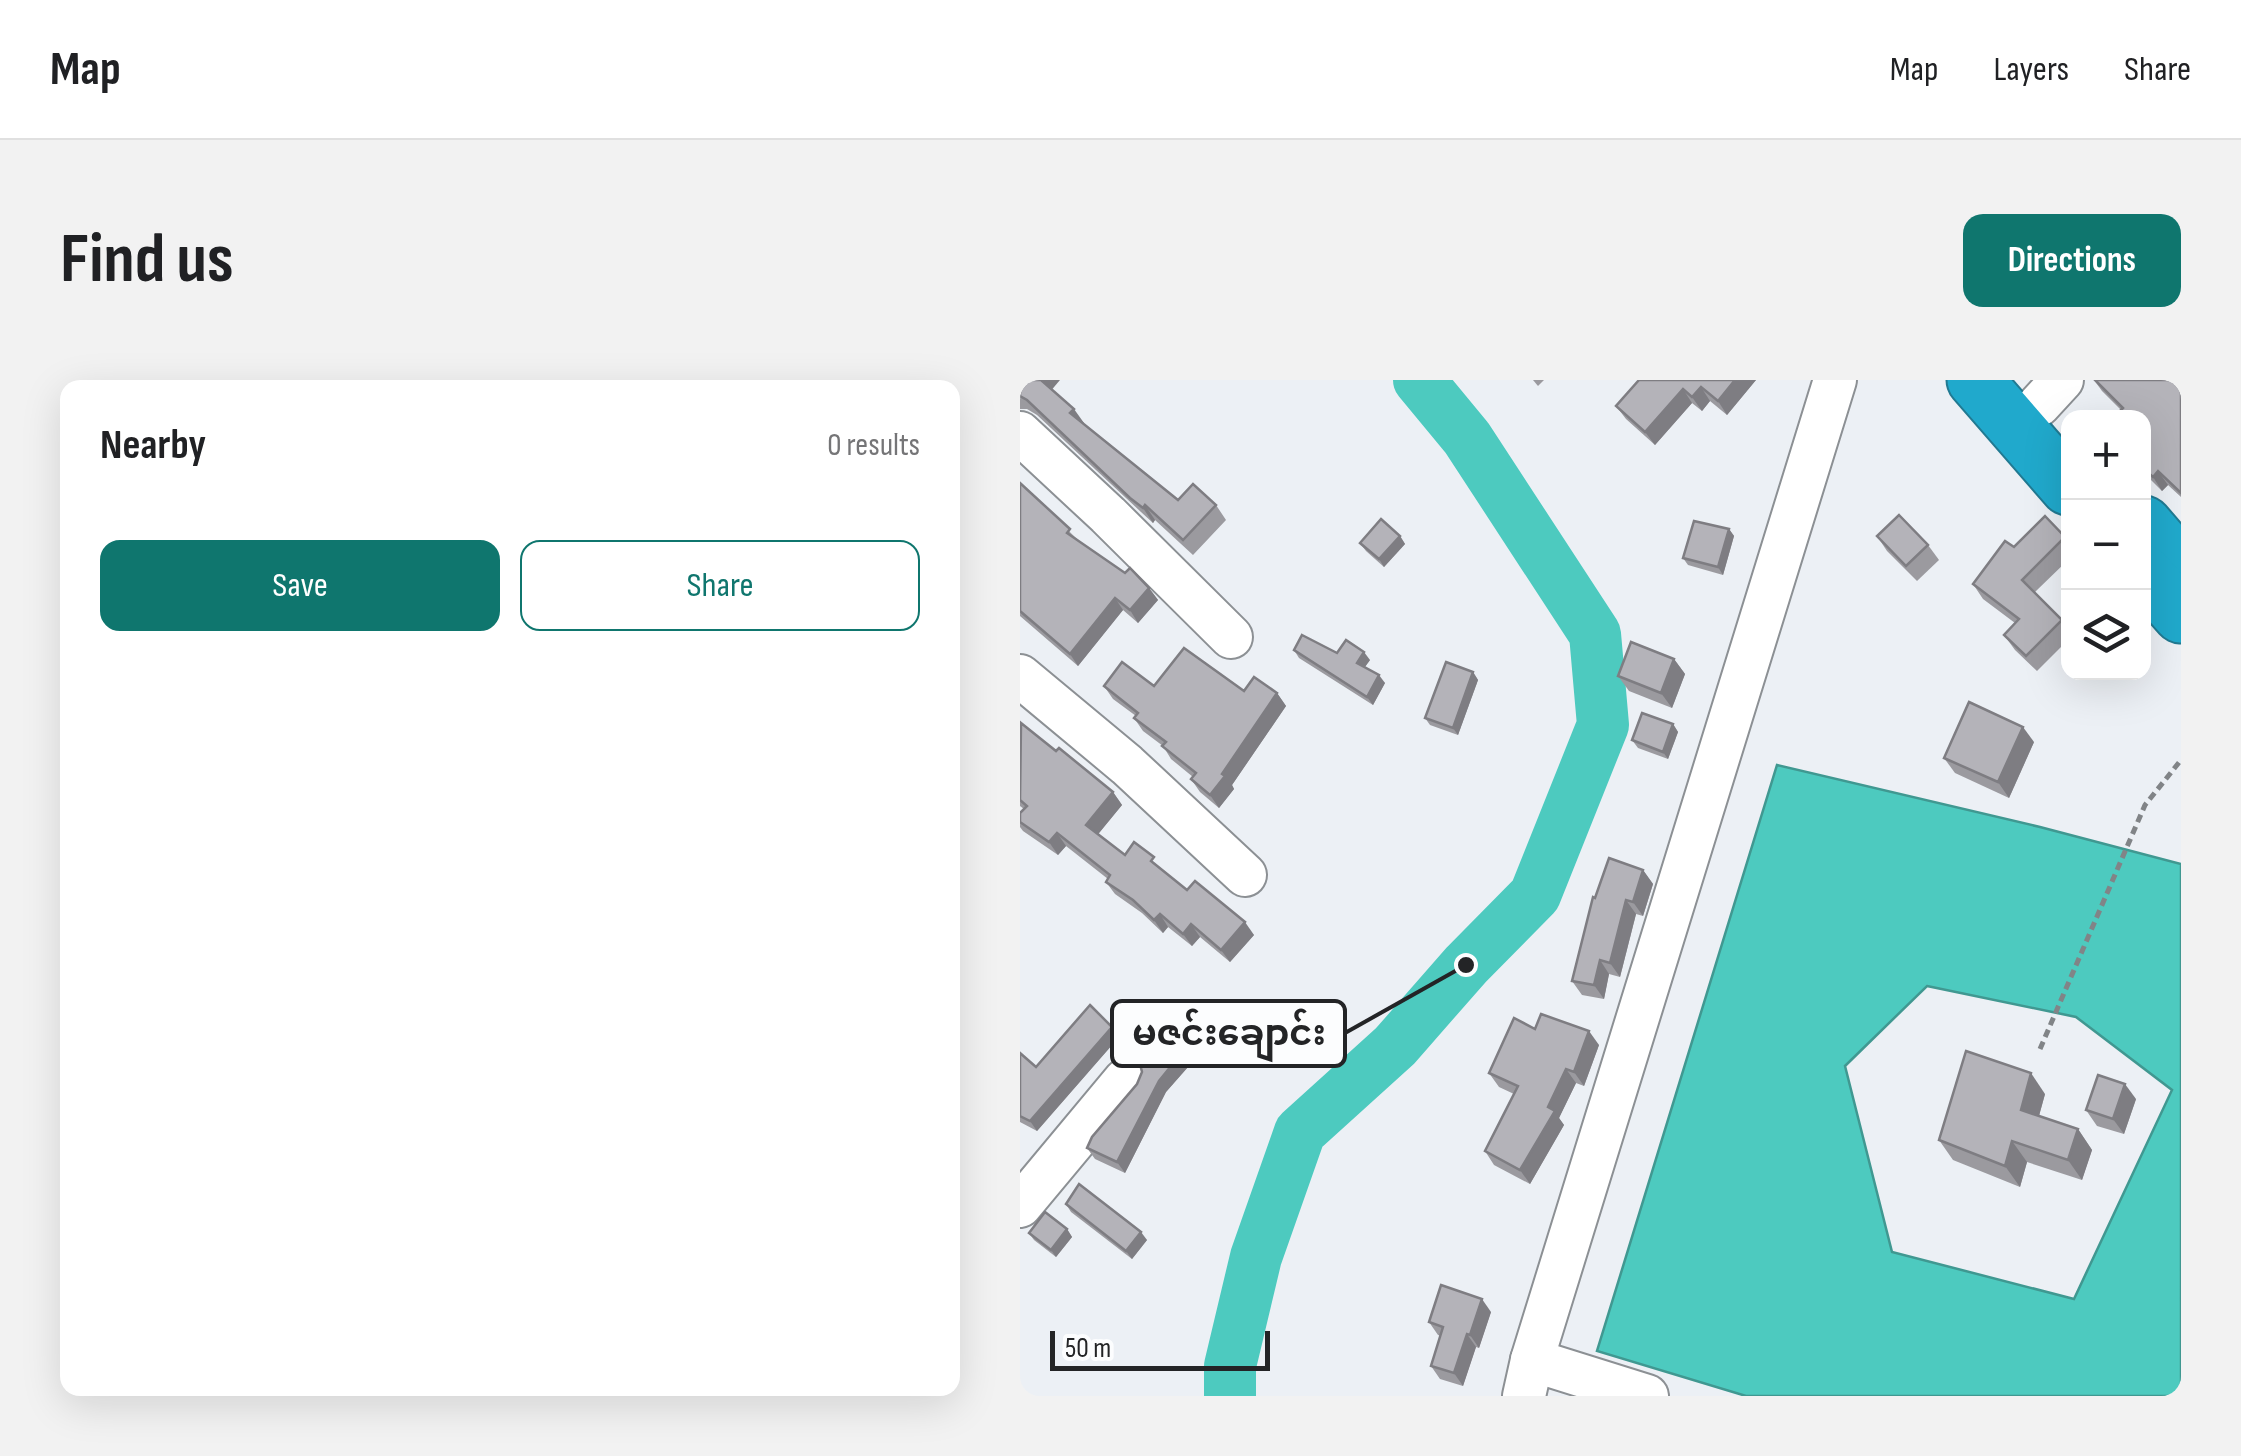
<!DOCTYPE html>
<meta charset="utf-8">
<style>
:root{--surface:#fff;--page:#f2f2f2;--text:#202124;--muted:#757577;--line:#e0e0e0;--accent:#0f766e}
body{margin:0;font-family:"Sofia Sans Condensed","Noto Sans Myanmar",sans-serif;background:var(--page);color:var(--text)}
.controls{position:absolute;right:30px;top:30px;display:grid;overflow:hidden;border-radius:20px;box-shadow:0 10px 40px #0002}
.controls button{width:90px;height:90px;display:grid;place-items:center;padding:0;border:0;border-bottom:2px solid var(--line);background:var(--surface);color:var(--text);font:50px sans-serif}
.scale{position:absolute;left:30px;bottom:25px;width:220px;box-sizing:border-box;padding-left:10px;border:5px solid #232426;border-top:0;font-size:28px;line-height:35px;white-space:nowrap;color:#232426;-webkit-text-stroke:8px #fcfdfe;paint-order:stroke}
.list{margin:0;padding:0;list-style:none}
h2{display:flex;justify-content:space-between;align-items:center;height:130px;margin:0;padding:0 40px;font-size:42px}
h2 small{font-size:32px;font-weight:400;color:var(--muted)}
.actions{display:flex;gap:20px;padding:30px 40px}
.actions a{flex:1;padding:22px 0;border:2px solid var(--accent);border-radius:20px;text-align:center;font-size:35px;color:var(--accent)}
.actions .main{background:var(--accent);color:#fff}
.icon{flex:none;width:55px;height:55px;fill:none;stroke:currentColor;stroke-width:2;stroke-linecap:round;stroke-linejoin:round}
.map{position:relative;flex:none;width:1161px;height:1016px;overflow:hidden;border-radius:20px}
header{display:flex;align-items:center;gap:60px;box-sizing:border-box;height:140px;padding:0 50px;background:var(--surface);border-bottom:2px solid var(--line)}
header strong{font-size:48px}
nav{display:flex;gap:55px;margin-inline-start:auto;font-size:35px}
.intro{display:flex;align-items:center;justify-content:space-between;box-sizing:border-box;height:240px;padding:0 60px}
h1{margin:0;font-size:70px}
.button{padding:25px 45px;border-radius:20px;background:var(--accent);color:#fff;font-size:35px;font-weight:700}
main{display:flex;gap:60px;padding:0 60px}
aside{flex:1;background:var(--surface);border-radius:20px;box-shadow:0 10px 40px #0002}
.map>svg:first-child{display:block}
</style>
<header>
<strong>Map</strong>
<nav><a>Map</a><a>Layers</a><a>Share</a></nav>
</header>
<div class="intro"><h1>Find us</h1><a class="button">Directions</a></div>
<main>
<aside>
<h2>Nearby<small>0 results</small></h2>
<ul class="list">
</ul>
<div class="actions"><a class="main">Save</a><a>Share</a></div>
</aside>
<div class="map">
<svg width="1161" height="1016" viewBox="0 0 1161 1016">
<rect width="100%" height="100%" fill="#ecf0f5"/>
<path fill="#4dcabf" stroke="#409891" stroke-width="2.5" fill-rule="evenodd" d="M757,385L1020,447L1161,484V1016H726L577,971ZM907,606L1056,637L1152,710L1054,919L872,872L825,686Z"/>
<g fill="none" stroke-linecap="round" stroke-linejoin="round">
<polyline stroke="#4dcabf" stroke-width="52" points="210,1016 210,986 236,877 280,752 375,666 446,585 515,515 583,345 575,254 447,58 399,0"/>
<g stroke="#8c9094" stroke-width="46">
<g id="minor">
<polyline points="1019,25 1042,0"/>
<polyline points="0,53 88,135 211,257"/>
<polyline points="0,296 107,385 225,495"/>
<polyline points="0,826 105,700"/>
<polyline points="512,980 627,1016"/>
<polyline points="504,1016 512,980 815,0"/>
</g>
</g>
<g stroke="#217a92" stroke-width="59">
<g id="highway">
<polyline points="955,0 1048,107"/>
<polyline points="1124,144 1161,187"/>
<polyline points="1124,193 1161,235"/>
</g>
</g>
<polyline stroke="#818487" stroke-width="5" stroke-dasharray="8 5" stroke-linecap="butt" points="1020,669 1125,425 1161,380"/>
<use href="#minor" stroke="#fff" stroke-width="42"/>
<use href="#highway" stroke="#20a9cc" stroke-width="55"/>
</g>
<g fill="#9b9a9f">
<polygon points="0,0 32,9 63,44 158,120 196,125 206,140 173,175 135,140 133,143 121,132 17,35 7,29 0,29"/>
<polygon points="513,0 524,0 518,6"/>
<polygon points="619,0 736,0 707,35 690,21 682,31 672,23 635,65 606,39 596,26"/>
<polygon points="1074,0 1161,0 1161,117 1148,105 1142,111 1124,93 1124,38 1101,30 1082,11"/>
<polygon points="0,103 59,161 105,193 129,208 138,220 118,243 103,230 58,286 0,236"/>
<polygon points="709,149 714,156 703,195 668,185 663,178"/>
<polygon points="380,156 385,164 364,187 346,171 340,163"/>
<polygon points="857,156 908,165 919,180 897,201 867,171"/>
<polygon points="1045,157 1048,162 1048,180 1015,212 1042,240 1048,249 1048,260 1017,291 995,270 984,255 995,243 963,219 953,204 994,167"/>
<polygon points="274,270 317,273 350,280 344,288 365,303 353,325 279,278"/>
<polygon points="654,279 665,294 652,328 609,311 598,296"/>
<polygon points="453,292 458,300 438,355 410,345 405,338"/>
<polygon points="84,306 134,306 257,313 266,326 212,405 214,409 199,428 180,412 171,399 173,397 151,379 143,366 123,351 114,338 116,336 93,319"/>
<polygon points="0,344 93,412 102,425 78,454 105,475 143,490 167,510 234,555 210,582 180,557 172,566 148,547 143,553 122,533 95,514 86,502 88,499 46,466 38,475 3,451 0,447 0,433 4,429 0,426"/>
<polygon points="653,344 658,352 648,379 618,368 612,360"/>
<polygon points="1014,362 989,418 935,393 924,378"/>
<polygon points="623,490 633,504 623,536 616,534 600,597 589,594 584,619 562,615 552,601 575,518"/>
<polygon points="92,647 99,657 17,751 0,742 0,673 16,687"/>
<polygon points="515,649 579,665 564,706 556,703 539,738 544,745 510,804 474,785 465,771 494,714 479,707 469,693"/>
<polygon points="128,675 168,687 146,712 105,793 75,779 67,768 117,704"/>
<polygon points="1025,714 1019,736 1058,749 1072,770 1062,800 1007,782 1000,807 933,780 919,760"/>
<polygon points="1116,719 1104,754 1077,746 1066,730"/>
<polygon points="46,824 127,860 112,879 51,832"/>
<polygon points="47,849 52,857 36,877 14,860 9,853"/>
<polygon points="471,932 459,968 456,967 443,1006 420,999 411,986 421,956 418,955 409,942"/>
</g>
<g fill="#7e7d82">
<polygon points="20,0 40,0 29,13"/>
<polygon points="715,0 736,0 707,35 698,21"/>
<polygon points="681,7 690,21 682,31 672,17"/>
<polygon points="663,9 672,23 635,65 625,52"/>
<polygon points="54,29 64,43 60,48 50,33"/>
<polygon points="1138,91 1148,105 1142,111 1133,97"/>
<polygon points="125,125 135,140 133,143 123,128"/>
<polygon points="709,149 714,156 703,195 698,187"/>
<polygon points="380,156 385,164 364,187 359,179"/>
<polygon points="129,208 138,220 118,243 110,230"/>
<polygon points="95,218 103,230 58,286 50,274"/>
<polygon points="344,272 350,280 342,291 337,283"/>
<polygon points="654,279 665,294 652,328 641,313"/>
<polygon points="453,292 458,300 438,355 433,348"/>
<polygon points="359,295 365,303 353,325 347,317"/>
<polygon points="257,313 266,326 212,405 214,409 199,428 190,415 202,394"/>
<polygon points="653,344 658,352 648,379 643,372"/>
<polygon points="1003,347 1014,362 989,418 978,402"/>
<polygon points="93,412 102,425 75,458 66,445"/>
<polygon points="37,453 46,466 38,475 29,462"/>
<polygon points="623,490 633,504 623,536 613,522"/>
<polygon points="606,520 616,534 600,597 590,583"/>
<polygon points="140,534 148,547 143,553 134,540"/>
<polygon points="225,542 234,555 210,582 201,570"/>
<polygon points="171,544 180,557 172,566 163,554"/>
<polygon points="580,580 589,594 584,619 574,605"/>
<polygon points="92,647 99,657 17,751 10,741"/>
<polygon points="569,651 579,665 564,706 554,692"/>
<polygon points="160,675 168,687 146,712 105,793 97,782 139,701"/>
<polygon points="546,689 556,703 539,738 544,745 510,804 500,790"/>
<polygon points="1011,693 1025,714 1015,750 1001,730"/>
<polygon points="1105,704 1116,719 1104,754 1093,739"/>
<polygon points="1058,749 1072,770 1062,800 1048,780"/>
<polygon points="992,761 1007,782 1000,807 985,786"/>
<polygon points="47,849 52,857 36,877 31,870"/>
<polygon points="121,852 127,860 112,879 106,871"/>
<polygon points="462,919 471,932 459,968 450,955"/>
<polygon points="447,954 456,967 443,1006 434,993"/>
</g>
<g fill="#b4b3b9" stroke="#7e7d82" stroke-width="2.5">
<polygon points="0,0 21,0 54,29 50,33 158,120 173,104 196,125 163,160 125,125 123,128 110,118 7,20 0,16"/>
<polygon points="619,0 715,0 698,21 681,7 672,17 663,9 625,52 596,26"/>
<polygon points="1075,0 1161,0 1161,113 1138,91 1133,97 1124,89 1124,38 1101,38 1097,34 1103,28"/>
<polygon points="0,103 50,149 47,153 105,193 110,188 129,208 110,230 95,218 50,274 0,231"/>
<polygon points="879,135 908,165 886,186 857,156"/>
<polygon points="1025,136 1045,157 1002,200 1042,240 1006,276 984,255 999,239 953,204 985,161 994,167"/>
<polygon points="361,139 380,156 359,179 340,163"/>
<polygon points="674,141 709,149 698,187 663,178"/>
<polygon points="282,255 317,273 326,260 344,272 337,283 359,295 347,317 274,270"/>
<polygon points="611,262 654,279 641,313 598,296"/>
<polygon points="164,268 224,311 234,297 257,313 202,394 205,396 190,415 171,399 176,393 142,366 146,362 114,338 118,333 84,306 102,282 134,306"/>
<polygon points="426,282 453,292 433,348 405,338"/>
<polygon points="949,322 1003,347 978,402 924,378"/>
<polygon points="622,333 653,344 643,372 612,360"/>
<polygon points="1,343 36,371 39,368 93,412 66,445 105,475 114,462 134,477 131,481 167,510 175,501 225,542 201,570 171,544 163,554 140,534 134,540 113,520 86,502 90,495 37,453 29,462 0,442 0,433 7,426 0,420"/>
<polygon points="589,478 623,490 613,522 606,520 590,583 580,580 574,605 552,601 573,517 575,518"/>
<polygon points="70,625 92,647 10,741 0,736 0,673 16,687"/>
<polygon points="521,634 569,651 554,692 546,689 528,727 535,731 500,790 465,771 498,706 469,693 494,638 515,649"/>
<polygon points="141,659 160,675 139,701 97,782 67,768 72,757 117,704 122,692 118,676 122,668 128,675"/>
<polygon points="946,671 1011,693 1001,730 1058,749 1048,780 992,761 985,786 919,760"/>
<polygon points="1078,695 1105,704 1093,739 1066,730"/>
<polygon points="59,804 121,852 106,871 46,824"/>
<polygon points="25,832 47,849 31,870 9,853"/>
<polygon points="421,905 462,919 450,955 447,954 434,993 411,986 423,947 409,942"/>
</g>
<path fill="none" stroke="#232426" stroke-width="4" d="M446 585L325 653"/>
<circle fill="#232426" stroke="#fcfdfe" stroke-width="4" cx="446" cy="585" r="10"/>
<rect fill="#fcfdfe" stroke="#232426" stroke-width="4" x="92" y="621" width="233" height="65" rx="10"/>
<g font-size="35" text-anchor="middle" font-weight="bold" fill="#232426">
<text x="209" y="665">မဇင်းချောင်း</text>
</g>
</svg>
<div class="controls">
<button>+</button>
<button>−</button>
<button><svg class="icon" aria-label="layers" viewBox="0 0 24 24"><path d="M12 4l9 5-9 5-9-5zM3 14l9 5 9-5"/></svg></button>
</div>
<div class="scale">50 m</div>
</div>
</main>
